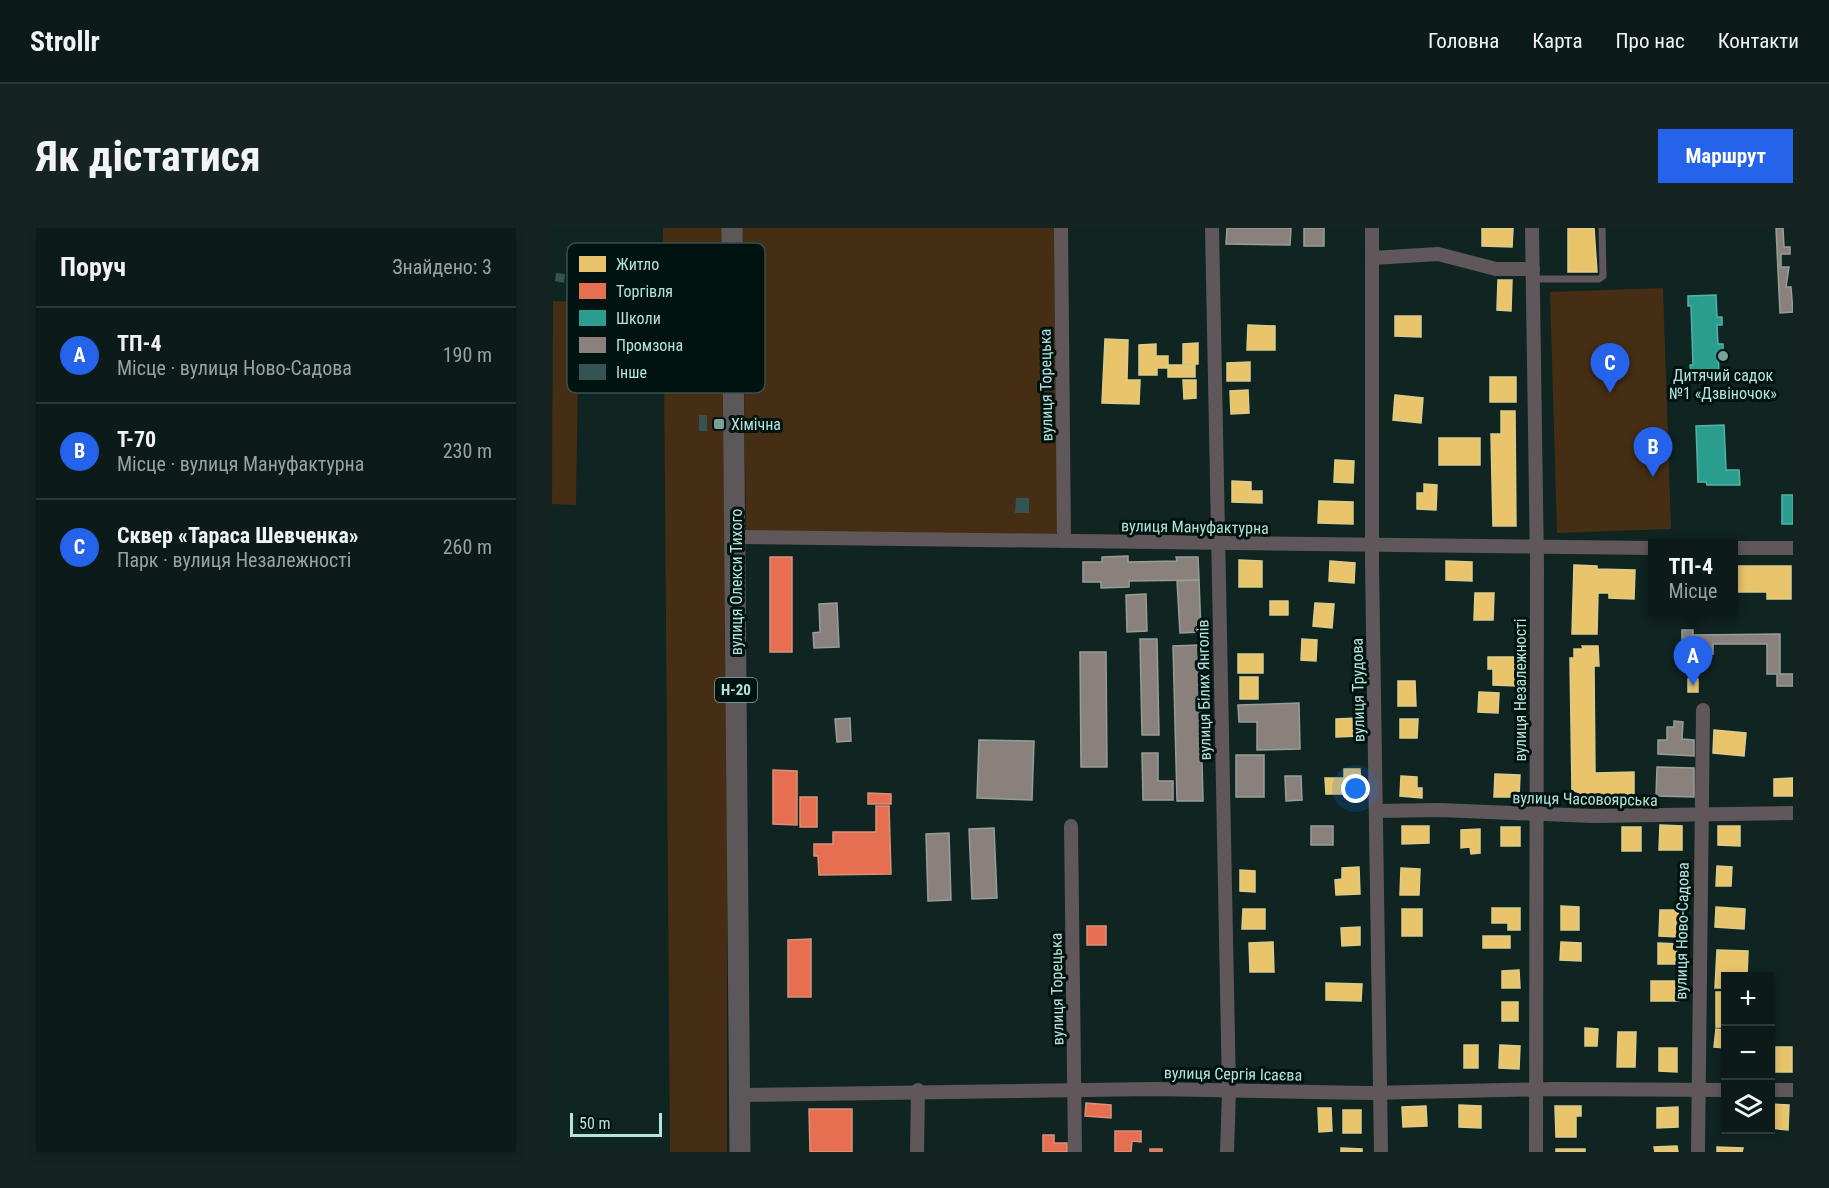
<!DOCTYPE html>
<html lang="uk">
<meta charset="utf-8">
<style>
:root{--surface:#0c1b1a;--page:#152423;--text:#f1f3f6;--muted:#9aa1a2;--line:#2c3939;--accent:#2563eb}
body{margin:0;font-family:"Roboto Condensed",sans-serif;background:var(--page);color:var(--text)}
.controls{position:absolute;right:18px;bottom:18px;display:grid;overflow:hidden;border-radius:0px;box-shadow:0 3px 9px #0003}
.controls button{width:54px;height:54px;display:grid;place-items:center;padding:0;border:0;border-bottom:2px solid var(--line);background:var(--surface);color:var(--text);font:30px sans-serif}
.scale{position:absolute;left:18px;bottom:15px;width:92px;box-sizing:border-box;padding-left:6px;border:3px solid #b3e3db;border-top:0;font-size:16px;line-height:21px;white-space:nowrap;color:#b3e3db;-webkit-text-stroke:4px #001310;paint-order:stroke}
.you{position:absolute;left:804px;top:561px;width:21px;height:21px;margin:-15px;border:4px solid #fff;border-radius:50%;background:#1a73e8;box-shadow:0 0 0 9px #1a73e833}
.badge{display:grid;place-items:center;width:39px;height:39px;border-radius:50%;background:var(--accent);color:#fff;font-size:20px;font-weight:700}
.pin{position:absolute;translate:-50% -50px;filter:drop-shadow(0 2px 3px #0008)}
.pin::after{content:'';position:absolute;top:32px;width:21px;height:18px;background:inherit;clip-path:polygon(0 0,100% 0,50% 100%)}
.popup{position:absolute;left:1096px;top:311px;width:90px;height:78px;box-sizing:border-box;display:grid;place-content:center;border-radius:0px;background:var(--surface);filter:drop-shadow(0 2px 4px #0005);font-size:20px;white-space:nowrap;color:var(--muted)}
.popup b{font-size:22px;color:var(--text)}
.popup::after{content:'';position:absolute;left:50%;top:100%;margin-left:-12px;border:12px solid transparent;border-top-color:var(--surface)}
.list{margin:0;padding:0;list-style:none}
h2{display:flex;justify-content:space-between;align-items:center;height:78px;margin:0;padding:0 24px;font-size:26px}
h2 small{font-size:20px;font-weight:400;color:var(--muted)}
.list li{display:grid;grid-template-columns:39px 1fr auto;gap:18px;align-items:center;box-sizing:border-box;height:96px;padding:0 24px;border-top:2px solid var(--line)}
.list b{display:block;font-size:22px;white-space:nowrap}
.list p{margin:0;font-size:20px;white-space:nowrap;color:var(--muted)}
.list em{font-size:20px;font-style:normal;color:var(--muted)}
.icon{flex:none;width:33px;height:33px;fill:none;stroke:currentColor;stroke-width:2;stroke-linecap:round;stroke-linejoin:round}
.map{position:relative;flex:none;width:1241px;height:924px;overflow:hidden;border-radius:0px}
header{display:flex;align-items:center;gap:36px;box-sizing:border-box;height:84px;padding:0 30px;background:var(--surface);border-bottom:2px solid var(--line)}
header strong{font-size:28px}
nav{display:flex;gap:33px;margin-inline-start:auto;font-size:21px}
.intro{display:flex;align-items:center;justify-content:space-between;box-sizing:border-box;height:144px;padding:0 36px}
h1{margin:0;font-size:42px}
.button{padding:15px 27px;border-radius:0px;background:var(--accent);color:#fff;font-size:21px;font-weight:700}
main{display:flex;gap:36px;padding:0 36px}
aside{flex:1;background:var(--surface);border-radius:0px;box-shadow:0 3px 9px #0003}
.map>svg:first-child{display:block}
</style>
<header>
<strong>Strollr</strong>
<nav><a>Головна</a><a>Карта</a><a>Про нас</a><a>Контакти</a></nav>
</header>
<div class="intro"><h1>Як дістатися</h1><a class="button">Маршрут</a></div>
<main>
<aside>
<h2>Поруч<small>Знайдено: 3</small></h2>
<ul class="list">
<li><span class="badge">A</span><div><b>ТП-4</b><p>Місце · вулиця Ново-Садова</p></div><em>190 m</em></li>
<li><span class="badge">B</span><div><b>Т-70</b><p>Місце · вулиця Мануфактурна</p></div><em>230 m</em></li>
<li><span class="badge">C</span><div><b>Сквер «Тараса Шевченка»</b><p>Парк · вулиця Незалежності</p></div><em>260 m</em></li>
</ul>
</aside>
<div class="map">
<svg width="1241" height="924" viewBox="0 0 1241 924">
<rect width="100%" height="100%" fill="#102422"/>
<g fill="#452e14">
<polygon points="111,0 170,0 175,555 175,924 118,924"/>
<polygon points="190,0 504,0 507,300 503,307 194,303"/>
<polygon points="1111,60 1119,301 1005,305 998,64"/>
<polygon points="1,73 27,74 24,277 0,276"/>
</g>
<g fill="#e9c46a" stroke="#d9cd8c" stroke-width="1.5">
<polygon points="930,0 961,0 960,19 930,18"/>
<polygon points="1016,0 1042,0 1045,44 1016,44"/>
<polygon points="946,52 960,52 959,83 945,82"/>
<polygon points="843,88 869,88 869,109 843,108"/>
<polygon points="696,97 723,98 723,122 695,122"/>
<polygon points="553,111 576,112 575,152 588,152 587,176 550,175"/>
<polygon points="646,115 646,136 631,136 631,116"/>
<polygon points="604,116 604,128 616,128 616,140 605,140 605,147 587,147 587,117"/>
<polygon points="698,134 698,153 675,153 675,135"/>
<rect x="616" y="137" width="27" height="12"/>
<rect x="938" y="149" width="26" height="25"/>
<polygon points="631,152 644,152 644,170 632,171"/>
<polygon points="696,162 697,185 679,186 678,163"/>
<polygon points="843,167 871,170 869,195 841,192"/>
<polygon points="949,183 963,183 964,298 941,298 939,206 949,206"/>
<rect x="887" y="210" width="41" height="27"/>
<polygon points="783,232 802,233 801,255 782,254"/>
<polygon points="680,253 699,254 699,263 710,263 710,275 680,274"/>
<polygon points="872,256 885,257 884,282 865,281 865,265 872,265"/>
<polygon points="767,273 801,274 801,296 766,295"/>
<polygon points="687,332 710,333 710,359 687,359"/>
<polygon points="778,333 803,335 802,355 777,353"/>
<polygon points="894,333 920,334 920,353 894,352"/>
<polygon points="1022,337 1045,338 1045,341 1083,342 1082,371 1057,370 1057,365 1046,365 1045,406 1020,406"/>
<polygon points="1182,338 1239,338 1239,371 1215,371 1215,364 1182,364"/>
<polygon points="923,365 942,365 941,392 922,392"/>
<rect x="718" y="373" width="18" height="14"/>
<polygon points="763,375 782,376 780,400 761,398"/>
<polygon points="750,411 765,412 764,433 749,432"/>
<polygon points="1030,418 1046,418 1047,438 1042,438 1043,545 1082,544 1082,569 1030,569 1030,566 1020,562 1018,430 1022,430 1022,421 1031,421"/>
<rect x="686" y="426" width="25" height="19"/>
<polygon points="936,429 966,429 965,458 941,457 941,441 936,441"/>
<rect x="688" y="449" width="18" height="22"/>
<rect x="1136" y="451" width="10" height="13"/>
<polygon points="846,453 863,453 864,478 846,478"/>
<polygon points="927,464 947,465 946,485 926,484"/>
<polygon points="806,490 807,508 784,509 784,491"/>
<polygon points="848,491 866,491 865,510 848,510"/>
<polygon points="1162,502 1194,505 1192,528 1161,525"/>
<polygon points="792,541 808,541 809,566 774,566 773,550 792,550"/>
<polygon points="943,546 968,547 967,569 942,569"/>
<polygon points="849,548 865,549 865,560 870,560 870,570 848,568"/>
<polygon points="1241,550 1241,568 1222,568 1222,551"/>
<polygon points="1108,597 1130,598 1130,622 1107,622"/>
<polygon points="850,598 877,598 877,615 850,616"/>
<polygon points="1166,598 1188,598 1188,618 1166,617"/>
<rect x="949" y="599" width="19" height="19"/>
<rect x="1070" y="599" width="19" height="24"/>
<polygon points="928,601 928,625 919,626 918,619 909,620 909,602"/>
<polygon points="1165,638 1180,639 1179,658 1164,658"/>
<polygon points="807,639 808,666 784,667 783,652 790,651 790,640"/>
<polygon points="849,640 868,641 867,667 848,667"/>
<polygon points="688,642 703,643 703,664 688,663"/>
<polygon points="1009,678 1027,679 1027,702 1009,702"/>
<polygon points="1164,679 1193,681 1192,701 1163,699"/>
<polygon points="940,680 968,680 968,702 956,702 956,695 940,695"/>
<polygon points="691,681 713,681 713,701 690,701"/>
<rect x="850" y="681" width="20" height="27"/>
<polygon points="1108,682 1129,682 1128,709 1107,708"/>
<polygon points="808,699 808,717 790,718 789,700"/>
<rect x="931" y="708" width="27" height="12"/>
<polygon points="721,714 722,744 698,744 697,715"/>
<polygon points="1009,714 1029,715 1029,733 1008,732"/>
<polygon points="1106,715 1126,716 1126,736 1106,736"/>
<polygon points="1165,722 1196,723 1195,748 1174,748 1174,760 1163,760"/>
<polygon points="967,742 968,760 950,760 950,743"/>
<rect x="1099" y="753" width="28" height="20"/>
<polygon points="774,755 810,756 809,773 774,772"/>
<rect x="1164" y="764" width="10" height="35"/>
<rect x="950" y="774" width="16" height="19"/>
<polygon points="1033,800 1046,801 1045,818 1033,818"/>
<polygon points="1164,801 1174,802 1174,820 1162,819"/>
<polygon points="1066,804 1084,804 1083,839 1065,839"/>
<rect x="912" y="817" width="14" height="23"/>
<polygon points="948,817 968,818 967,841 947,840"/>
<rect x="1224" y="819" width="16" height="25"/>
<polygon points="1107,820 1125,820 1125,844 1107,843"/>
<polygon points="1218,876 1237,877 1236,902 1218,900"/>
<polygon points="907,877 929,878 929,900 907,899"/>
<polygon points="874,878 875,898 851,899 850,879"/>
<polygon points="1003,878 1029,878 1029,888 1024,888 1024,909 1004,909"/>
<polygon points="1126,879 1126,899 1105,900 1105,880"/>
<polygon points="766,880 779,880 780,903 767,904"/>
<rect x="791" y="882" width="18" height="23"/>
<polygon points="1125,918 1126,924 1103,924 1102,919"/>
<polygon points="1165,919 1191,920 1190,924 1165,924"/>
<polygon points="789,920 810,921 810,924 789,924"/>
<rect x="1004" y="921" width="29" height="3"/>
</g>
<g fill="#e76f51" stroke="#d7927a" stroke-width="1.5">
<rect x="218" y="329" width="22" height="95"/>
<polygon points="221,542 245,543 245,597 221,596"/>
<polygon points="316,565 339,566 339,576 316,576"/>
<rect x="248" y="569" width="17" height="30"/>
<polygon points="324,578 337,578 339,646 267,647 266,628 262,628 262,616 281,616 281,604 324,604"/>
<rect x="535" y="698" width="19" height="19"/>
<polygon points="259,711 259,769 236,769 236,712"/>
<polygon points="534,875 559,877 559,890 533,888"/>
<polygon points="257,881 300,881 300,924 258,924"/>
<polygon points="563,903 589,903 589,914 580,913 579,924 563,924"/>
<polygon points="491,907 502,907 502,915 515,915 515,924 491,924"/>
<rect x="598" y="921" width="12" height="3"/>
</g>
<g fill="#2a9d8f" stroke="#53b2a6" stroke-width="1.5">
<polygon points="1164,67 1165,89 1170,89 1170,97 1165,97 1166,116 1171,116 1171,123 1166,123 1167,145 1139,146 1138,137 1141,137 1139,78 1136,78 1136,68"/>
<polygon points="1172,197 1174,242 1187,242 1188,257 1155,257 1154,254 1146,254 1144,198"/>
<rect x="1230" y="267" width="11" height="29"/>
</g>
<g fill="#8a817c" stroke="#969e98" stroke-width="1.5">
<polygon points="675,0 739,0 738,17 674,16"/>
<rect x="752" y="0" width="20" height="18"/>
<polygon points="1224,0 1231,0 1232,19 1238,19 1238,26 1229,26 1229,39 1237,39 1234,59 1239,59 1241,84 1228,85"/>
<polygon points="576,328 576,334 625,333 624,329 646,329 647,352 577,353 577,359 549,360 549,354 531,354 531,334 550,334 550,329"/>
<polygon points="647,352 649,404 628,405 625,353"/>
<polygon points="594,366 595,403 575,404 574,367"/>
<polygon points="285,375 287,419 262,420 261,405 268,404 267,376"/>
<polygon points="1130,402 1141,402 1141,407 1228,406 1228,446 1241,446 1241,458 1225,458 1225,446 1215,446 1215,416 1161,416 1161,426 1130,426"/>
<polygon points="588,411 605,411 607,507 590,507"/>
<polygon points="647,417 651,573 625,573 621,418"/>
<polygon points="528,424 554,424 555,539 529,539"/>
<polygon points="747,475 748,521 705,522 705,494 687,494 686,477"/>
<polygon points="298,490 299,513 285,514 283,491"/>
<polygon points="1122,493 1131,494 1130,511 1142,512 1142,528 1106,526 1106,512 1115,512 1115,499 1122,499"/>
<polygon points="427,512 482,513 480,572 425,570"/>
<polygon points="590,525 606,525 606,553 621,553 621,572 591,572"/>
<rect x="684" y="527" width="28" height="42"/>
<polygon points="1105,539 1142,540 1142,569 1104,568"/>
<polygon points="733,548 749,548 750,572 734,573"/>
<rect x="759" y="598" width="22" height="19"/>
<polygon points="442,600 445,670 420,671 417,601"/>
<polygon points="397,605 399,672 376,673 374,606"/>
</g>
<g fill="#335354">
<polygon points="4,45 13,46 12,55 3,53"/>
<rect x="147" y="187" width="8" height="16"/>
<polygon points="464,270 477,270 477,285 463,285"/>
</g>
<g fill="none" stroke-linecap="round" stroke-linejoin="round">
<polyline stroke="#60575a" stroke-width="7" points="981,51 1047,51 1051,48 1050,0"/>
<g stroke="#60575a" stroke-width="14">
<polyline points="509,0 512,313"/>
<polyline points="660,0 677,862 675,924"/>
<polyline points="820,0 820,336 829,924"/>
<polyline points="980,0 985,337 984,924"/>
<polyline points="820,30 886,26 944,41 981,41"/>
<polyline points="184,309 1100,320"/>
<polyline points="1182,320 1241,320"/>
<polyline points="824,583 887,582 1041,588 1241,585"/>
<polyline points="519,598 523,924"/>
<polyline points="1218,862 1241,862"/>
<polyline points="187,867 602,861 816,865 1001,861 1174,862"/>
<polyline points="365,924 366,862"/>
<polyline points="1146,924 1151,482"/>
</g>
<polyline stroke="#5c5759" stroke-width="21" points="180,0 188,924"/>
</g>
<g fill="#7aa09a" stroke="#001310" stroke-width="2">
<circle cx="1171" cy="128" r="6"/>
<rect x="161" y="190" width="12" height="12" rx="3"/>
</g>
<g text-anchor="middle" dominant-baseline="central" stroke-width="6" stroke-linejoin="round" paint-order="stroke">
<rect fill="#001310" stroke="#7da59e" stroke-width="1.5" x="163" y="450" width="42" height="24" rx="4.5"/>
<g font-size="15" font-weight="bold" fill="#b3e3db">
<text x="184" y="462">Н-20</text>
</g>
<g font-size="16" fill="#b3e3db" stroke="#001310">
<text x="1171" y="147">Дитячий садок<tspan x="1171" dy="18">№1 «Дзвіночок»</tspan></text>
<text x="179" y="196" text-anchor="start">Хімічна</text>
</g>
<g font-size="16" fill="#b3e3db" stroke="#001310">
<text transform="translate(494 157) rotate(-91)">вулиця Торецька</text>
<text transform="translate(643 299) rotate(1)">вулиця Мануфактурна</text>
<text transform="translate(184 354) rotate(-90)">вулиця Олекси Тихого</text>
<text transform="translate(652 462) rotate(-91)">вулиця Білих Янголів</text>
<text transform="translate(806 462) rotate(-91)">вулиця Трудова</text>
<text transform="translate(968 462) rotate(-90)">вулиця Незалежності</text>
<text transform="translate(1033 571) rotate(1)">вулиця Часовоярська</text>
<text transform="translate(1130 703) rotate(-89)">вулиця Ново-Садова</text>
<text transform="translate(505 761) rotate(-91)">вулиця Торецька</text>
<text transform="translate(681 846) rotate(1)">вулиця Сергія Ісаєва</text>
</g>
</g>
<rect x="15" y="15" width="198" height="150" rx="9" fill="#001310" stroke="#36514d" stroke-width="1.5"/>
<rect x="27" y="28" width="27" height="16" fill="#e9c46a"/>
<rect x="27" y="55" width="27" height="16" fill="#e76f51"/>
<rect x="27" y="82" width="27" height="16" fill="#2a9d8f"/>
<rect x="27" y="109" width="27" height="16" fill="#8a817c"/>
<rect x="27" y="136" width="27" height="16" fill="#335354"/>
<g font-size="16" fill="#b3e3db">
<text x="64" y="42">Житло</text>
<text x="64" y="69">Торгівля</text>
<text x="64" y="96">Школи</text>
<text x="64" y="123">Промзона</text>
<text x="64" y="150">Інше</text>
</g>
</svg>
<div class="controls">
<button>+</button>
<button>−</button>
<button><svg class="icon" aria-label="layers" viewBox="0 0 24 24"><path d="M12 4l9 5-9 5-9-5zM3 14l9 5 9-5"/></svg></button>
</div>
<div class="scale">50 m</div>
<div class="you"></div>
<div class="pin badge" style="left:1141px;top:458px">A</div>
<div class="popup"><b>ТП-4</b>Місце</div>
<div class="pin badge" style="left:1101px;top:249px">B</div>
<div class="pin badge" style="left:1058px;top:165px">C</div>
</div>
</main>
